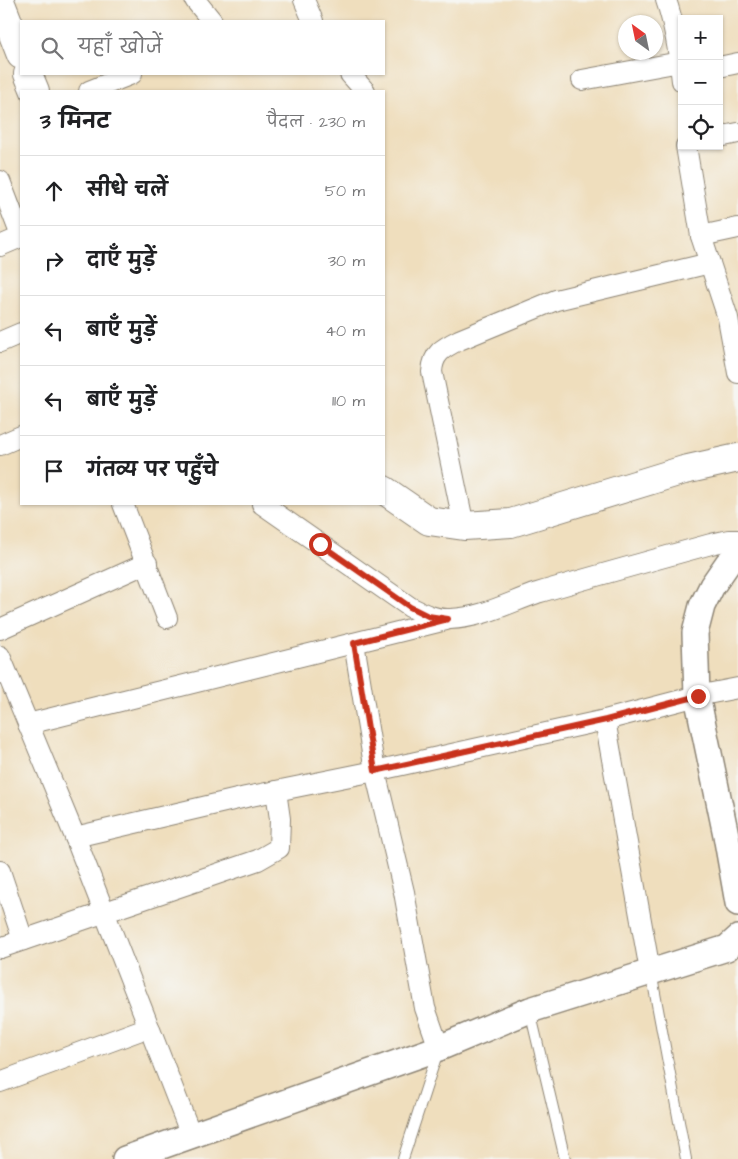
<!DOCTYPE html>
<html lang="hi">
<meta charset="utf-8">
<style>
:root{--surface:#fff;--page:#f6f6f6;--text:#202124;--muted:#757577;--line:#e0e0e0}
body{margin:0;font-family:"Architects Daughter","Playpen Sans Deva",sans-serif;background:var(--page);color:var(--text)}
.controls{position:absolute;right:15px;top:15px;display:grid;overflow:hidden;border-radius:0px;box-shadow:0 1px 4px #0004}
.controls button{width:45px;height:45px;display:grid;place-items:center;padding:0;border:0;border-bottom:1px solid var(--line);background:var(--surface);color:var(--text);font:25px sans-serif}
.compass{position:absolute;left:618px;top:15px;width:45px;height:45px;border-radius:50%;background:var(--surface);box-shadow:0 1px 4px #0004;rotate:327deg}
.stop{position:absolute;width:15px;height:15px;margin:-11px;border:4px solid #c8321e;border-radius:50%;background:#fff}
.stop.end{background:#c8321e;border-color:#fff;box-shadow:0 1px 5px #0008}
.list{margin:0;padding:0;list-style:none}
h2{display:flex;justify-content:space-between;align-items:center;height:65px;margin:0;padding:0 20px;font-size:21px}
h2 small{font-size:16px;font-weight:400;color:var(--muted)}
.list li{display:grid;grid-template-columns:32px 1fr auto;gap:15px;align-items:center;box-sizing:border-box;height:70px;padding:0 20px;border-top:1px solid var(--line)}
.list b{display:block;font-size:19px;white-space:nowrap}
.list em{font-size:16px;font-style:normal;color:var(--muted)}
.icon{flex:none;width:28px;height:28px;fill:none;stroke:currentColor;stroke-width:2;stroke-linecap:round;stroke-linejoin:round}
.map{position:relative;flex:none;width:738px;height:1159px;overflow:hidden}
.search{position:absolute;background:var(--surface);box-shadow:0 1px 4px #0004;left:20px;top:20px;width:365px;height:55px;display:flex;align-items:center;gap:12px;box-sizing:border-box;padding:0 18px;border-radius:0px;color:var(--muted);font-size:19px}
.panel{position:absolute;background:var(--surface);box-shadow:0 1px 4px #0004;left:20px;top:90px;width:365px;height:415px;border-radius:0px}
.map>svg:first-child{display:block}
</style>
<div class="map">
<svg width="738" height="1159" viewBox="0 0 738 1159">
<rect width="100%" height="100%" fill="#f6f6f2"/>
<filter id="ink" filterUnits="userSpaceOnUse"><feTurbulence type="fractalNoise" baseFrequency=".02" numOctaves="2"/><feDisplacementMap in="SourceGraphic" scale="10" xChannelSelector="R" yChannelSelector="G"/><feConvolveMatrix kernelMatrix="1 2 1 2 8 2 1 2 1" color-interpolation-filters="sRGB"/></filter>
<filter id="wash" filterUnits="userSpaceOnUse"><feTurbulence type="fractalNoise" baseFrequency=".0096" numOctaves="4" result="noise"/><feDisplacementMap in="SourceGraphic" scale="20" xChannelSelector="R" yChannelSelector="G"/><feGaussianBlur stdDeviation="1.12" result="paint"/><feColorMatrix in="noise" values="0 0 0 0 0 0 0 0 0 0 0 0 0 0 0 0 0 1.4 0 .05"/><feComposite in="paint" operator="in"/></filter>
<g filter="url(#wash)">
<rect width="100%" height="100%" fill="#efdebd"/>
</g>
<g filter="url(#ink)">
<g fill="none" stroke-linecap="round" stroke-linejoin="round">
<g stroke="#8d8474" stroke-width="12">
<g id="service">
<polyline points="651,972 686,1159"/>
<polyline points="530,1011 565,1159"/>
<polyline points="403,1159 438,1051"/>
</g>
</g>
<g stroke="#8d8474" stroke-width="22">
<g id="minor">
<polyline points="195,0 212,21"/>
<polyline points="304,0 313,21"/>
<path d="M666,0C675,26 679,53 682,81"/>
<polyline points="719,67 738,63"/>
<polyline points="350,74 365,91"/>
<polyline points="582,80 680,62"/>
<polyline points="89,91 132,74"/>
<polyline points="719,137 738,133"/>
<polyline points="686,146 701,236 728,318 738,373"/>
<polyline points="0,181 21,236"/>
<polyline points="701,236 738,228"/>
<polyline points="0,246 21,237"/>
<polyline points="0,342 21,333"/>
<polyline points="0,445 21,436"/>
<polyline points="123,504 167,618"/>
<path d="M262,504L410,607C422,613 436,620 450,619C481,618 508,603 537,593C595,576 653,560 711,544L729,540H738"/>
<path d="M464,526L432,372C433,353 443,348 459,340L556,300L710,263"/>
<polyline points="0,629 147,563"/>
<polyline points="354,643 375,771 404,892 425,1008 439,1048"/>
<polyline points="0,656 75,837 191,1135"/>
<polyline points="605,720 650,971"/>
<polyline points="28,724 446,620"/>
<polyline points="75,837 246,797 375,771 605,720 697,696 738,688"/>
<polyline points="0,871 23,940"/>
<polyline points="0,948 258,860 279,848 280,819 276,791"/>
<polyline points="0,1082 149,1027"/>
</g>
</g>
<g stroke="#8d8474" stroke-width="28">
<g id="tertiary">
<polyline points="738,554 728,563 712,586 702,606 695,633 697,696 726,835 738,903"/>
<polyline points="125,1159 439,1048 530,1010 727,948 738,938"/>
</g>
</g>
<g stroke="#8d8474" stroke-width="30">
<g id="secondary">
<polyline points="0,1 21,55"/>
<polyline points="28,74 35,91"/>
<polyline points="384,490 429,521 464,526 511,523 684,470 738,458"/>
</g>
</g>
<use href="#service" stroke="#fff" stroke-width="10"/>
<use href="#minor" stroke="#fff" stroke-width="20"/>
<use href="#tertiary" stroke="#fff" stroke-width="25"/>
<use href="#secondary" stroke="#fff" stroke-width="28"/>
</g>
</g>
<g fill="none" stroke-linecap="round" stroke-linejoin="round" filter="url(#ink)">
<polyline stroke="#c8321e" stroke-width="6" points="320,544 410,607 428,616 448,619 354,643 375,771 606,720 698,696"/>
</g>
</svg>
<div class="controls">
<button>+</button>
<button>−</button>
<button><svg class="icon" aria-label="locate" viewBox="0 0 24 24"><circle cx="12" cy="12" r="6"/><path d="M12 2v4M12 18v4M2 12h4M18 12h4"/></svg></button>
</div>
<svg class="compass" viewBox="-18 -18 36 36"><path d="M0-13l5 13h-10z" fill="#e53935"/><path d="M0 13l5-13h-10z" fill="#757577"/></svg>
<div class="stop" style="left:320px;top:544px"></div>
<div class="stop end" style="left:698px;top:696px"></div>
<div class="search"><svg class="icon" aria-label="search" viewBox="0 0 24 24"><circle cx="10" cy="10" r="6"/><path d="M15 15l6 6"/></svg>यहाँ खोजें</div>
<section class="panel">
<h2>3 मिनट<small>पैदल · 230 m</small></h2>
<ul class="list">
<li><svg class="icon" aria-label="ahead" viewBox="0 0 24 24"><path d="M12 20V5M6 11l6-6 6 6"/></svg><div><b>सीधे चलें</b></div><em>50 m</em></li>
<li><svg class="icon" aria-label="right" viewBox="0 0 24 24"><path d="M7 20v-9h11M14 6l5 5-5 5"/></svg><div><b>दाएँ मुड़ें</b></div><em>30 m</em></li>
<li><svg class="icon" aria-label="left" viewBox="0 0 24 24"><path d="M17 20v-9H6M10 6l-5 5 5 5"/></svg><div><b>बाएँ मुड़ें</b></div><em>40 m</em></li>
<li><svg class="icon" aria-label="left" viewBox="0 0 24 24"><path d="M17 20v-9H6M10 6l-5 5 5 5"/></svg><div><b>बाएँ मुड़ें</b></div><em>110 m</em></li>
<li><svg class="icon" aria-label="arrive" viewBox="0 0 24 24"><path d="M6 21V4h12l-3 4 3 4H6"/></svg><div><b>गंतव्य पर पहुँचे</b></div></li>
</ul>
</section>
</div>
